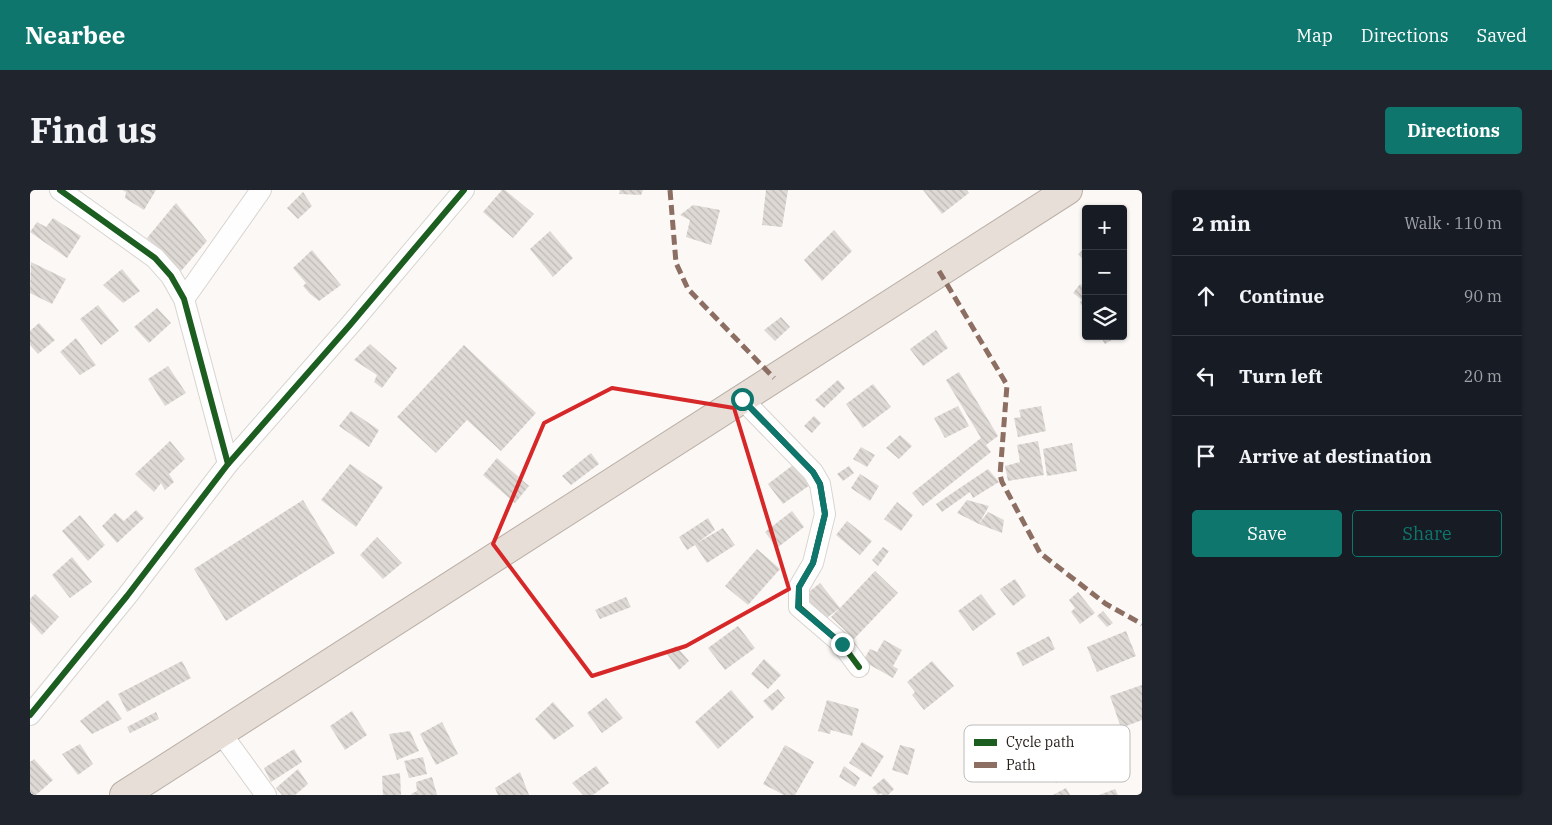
<!DOCTYPE html>
<meta charset="utf-8">
<style>
:root{--surface:#171b24;--page:#20242c;--text:#f1f3f6;--muted:#9ea1a6;--line:#363941;--accent:#0f766e}
body{margin:0;font-family:"IBM Plex Serif",serif;background:var(--page);color:var(--text)}
.controls{position:absolute;right:15px;top:15px;display:grid;overflow:hidden;border-radius:5px;box-shadow:0 1px 4px #0004}
.controls button{width:45px;height:45px;display:grid;place-items:center;padding:0;border:0;border-bottom:1px solid var(--line);background:var(--surface);color:var(--text);font:25px sans-serif}
.stop{position:absolute;width:15px;height:15px;margin:-11px;border:4px solid #0f766e;border-radius:50%;background:#fff}
.stop.end{background:#0f766e;border-color:#fff;box-shadow:0 1px 5px #0008}
.list{margin:0;padding:0;list-style:none}
h2{display:flex;justify-content:space-between;align-items:center;height:65px;margin:0;padding:0 20px;font-size:21px}
h2 small{font-size:16px;font-weight:400;color:var(--muted)}
.list li{display:grid;grid-template-columns:32px 1fr auto;gap:15px;align-items:center;box-sizing:border-box;height:80px;padding:0 20px;border-top:1px solid var(--line)}
.list b{display:block;font-size:19px;white-space:nowrap}
.list em{font-size:16px;font-style:normal;color:var(--muted)}
.actions{display:flex;gap:10px;padding:15px 20px}
.actions a{flex:1;padding:11px 0;border:1px solid var(--accent);border-radius:5px;text-align:center;font-size:18px;color:var(--accent)}
.actions .main{background:var(--accent);color:#fff}
.icon{flex:none;width:28px;height:28px;fill:none;stroke:currentColor;stroke-width:2;stroke-linecap:round;stroke-linejoin:round}
.map{position:relative;flex:none;width:1112px;height:605px;overflow:hidden;border-radius:5px}
header{display:flex;align-items:center;gap:30px;box-sizing:border-box;height:70px;padding:0 25px;background:var(--accent);color:#fff}
header strong{font-size:24px}
nav{display:flex;gap:28px;margin-inline-start:auto;font-size:18px}
.intro{display:flex;align-items:center;justify-content:space-between;box-sizing:border-box;height:120px;padding:0 30px}
h1{margin:0;font-size:35px}
.button{padding:12px 22px;border-radius:5px;background:var(--accent);color:#fff;font-size:18px;font-weight:700}
main{display:flex;gap:30px;padding:0 30px}
aside{flex:1;background:var(--surface);border-radius:5px;box-shadow:0 1px 4px #0004}
.map>svg:first-child{display:block}
</style>
<header>
<strong>Nearbee</strong>
<nav><a>Map</a><a>Directions</a><a>Saved</a></nav>
</header>
<div class="intro"><h1>Find us</h1><a class="button">Directions</a></div>
<main>
<div class="map">
<svg width="1112" height="605" viewBox="0 0 1112 605">
<defs>
<pattern id="building-back-hatch" width="6" height="6" patternUnits="userSpaceOnUse" patternTransform="scale(1.25)"><rect width="6" height="6" fill="#ded9d5"/><path d="M-1 5l2 2M0 0l6 6M5-1l2 2" fill="none" stroke="#bebab6"/></pattern>
</defs>
<rect width="100%" height="100%" fill="#fbf8f6"/>
<g fill="url(#building-back-hatch)">
<polygon points="92,0 126,0 114,20 95,8 96,2"/>
<polygon points="472,0 475,0 504,24 483,48 453,22"/>
<polygon points="590,0 613,0 611,5 589,4"/>
<polygon points="736,0 758,0 752,37 732,35"/>
<polygon points="893,0 937,0 939,3 912,24"/>
<polygon points="273,2 282,16 268,29 257,18"/>
<polygon points="146,13 177,51 151,81 117,48"/>
<polygon points="663,15 690,20 681,55 656,47 660,30 650,25"/>
<polygon points="23,28 51,46 37,68 0,42 7,32 16,37"/>
<polygon points="804,40 822,61 792,91 774,70"/>
<polygon points="520,41 543,68 523,87 500,59"/>
<polygon points="1054,59 1056,66 1053,69 1048,64"/>
<polygon points="282,60 311,95 289,111 280,104 273,96 276,93 263,78"/>
<polygon points="1,72 36,89 22,114 0,103"/>
<polygon points="92,79 110,101 93,113 73,95"/>
<polygon points="1050,94 1056,98 1056,106 1053,110 1056,108 1056,122 1050,112 1052,110 1043,103"/>
<polygon points="68,115 89,141 71,155 50,129"/>
<polygon points="127,118 141,133 119,153 104,137"/>
<polygon points="751,127 760,137 745,151 734,140"/>
<polygon points="9,133 25,150 8,164 0,155 0,141"/>
<polygon points="906,140 918,158 893,176 880,159"/>
<polygon points="1070,146 1088,146 1075,154"/>
<polygon points="46,148 66,175 50,185 30,162"/>
<polygon points="340,154 367,178 352,198 344,192 347,185 324,170"/>
<polygon points="434,155 506,223 471,261 437,230 406,263 367,227"/>
<polygon points="138,176 156,203 135,216 118,189"/>
<polygon points="929,182 968,246 956,255 961,262 893,316 882,303 951,248 916,190"/>
<polygon points="808,190 815,198 794,218 785,210"/>
<polygon points="843,194 861,217 833,238 816,214"/>
<polygon points="928,216 939,236 915,248 904,228"/>
<polygon points="1011,216 1016,241 988,247 984,228 991,227 989,220"/>
<polygon points="321,221 349,240 339,257 309,236"/>
<polygon points="784,226 791,233 782,243 774,236"/>
<polygon points="870,245 882,256 869,269 856,258"/>
<polygon points="140,251 155,269 139,284 144,292 135,300 131,293 124,302 105,284"/>
<polygon points="1008,251 1014,285 978,291 975,276 990,272 987,255"/>
<polygon points="1042,253 1047,281 1017,286 1013,259"/>
<polygon points="831,257 845,265 837,277 823,269"/>
<polygon points="561,263 569,274 541,295 532,286"/>
<polygon points="467,268 499,296 485,313 453,285"/>
<polygon points="320,274 353,297 326,337 291,310"/>
<polygon points="763,275 780,295 753,314 738,294"/>
<polygon points="819,276 824,283 813,291 807,284"/>
<polygon points="958,279 969,292 943,308 940,302 912,322 906,314"/>
<polygon points="830,284 849,296 840,311 821,298"/>
<polygon points="273,310 305,363 196,431 164,379"/>
<polygon points="937,310 959,316 949,334 958,322 974,330 972,343 949,334 927,323"/>
<polygon points="867,312 883,325 871,341 854,329"/>
<polygon points="106,320 114,328 87,353 72,336 85,323 94,331"/>
<polygon points="762,321 774,337 747,358 735,342"/>
<polygon points="50,325 75,355 58,371 32,341"/>
<polygon points="678,328 685,340 667,353 693,338 705,355 677,373 665,355 657,360 649,347"/>
<polygon points="817,331 842,351 830,365 806,345"/>
<polygon points="347,347 372,373 353,389 330,365"/>
<polygon points="853,357 859,361 848,376 842,370"/>
<polygon points="727,359 750,379 718,415 695,396"/>
<polygon points="42,367 62,392 40,408 22,385"/>
<polygon points="845,381 868,403 824,449 801,427 810,418 794,430 775,405 790,393 810,418"/>
<polygon points="985,389 996,406 983,416 970,399"/>
<polygon points="1048,402 1065,423 1050,434 1041,422 1045,418 1039,410"/>
<polygon points="5,404 29,427 12,445 0,432 0,409"/>
<polygon points="951,404 966,424 943,441 928,421"/>
<polygon points="596,407 601,417 570,429 565,420"/>
<polygon points="1073,421 1083,433 1077,437 1067,426"/>
<polygon points="708,436 725,458 695,480 678,458"/>
<polygon points="1096,441 1106,466 1067,482 1057,457"/>
<polygon points="1019,446 1025,459 993,476 986,463"/>
<polygon points="854,450 872,460 863,476 868,479 863,488 833,471 840,459 847,462"/>
<polygon points="646,456 659,471 649,480 637,464"/>
<polygon points="734,469 751,485 738,499 721,484"/>
<polygon points="152,471 161,488 97,522 88,504"/>
<polygon points="902,471 924,496 894,520 882,505 885,502 877,492"/>
<polygon points="1112,495 1112,530 1091,538 1080,506"/>
<polygon points="748,499 755,508 742,521 733,511"/>
<polygon points="701,500 724,527 688,559 665,532"/>
<polygon points="576,508 593,528 572,543 557,523"/>
<polygon points="78,510 92,529 62,544 50,531"/>
<polygon points="797,510 829,519 822,546 801,540 800,544 788,541"/>
<polygon points="523,512 544,536 524,550 505,529"/>
<polygon points="322,521 337,545 315,560 300,536"/>
<polygon points="126,522 129,529 100,543 97,537"/>
<polygon points="412,532 428,564 406,575 390,544"/>
<polygon points="380,541 389,561 367,570 359,544"/>
<polygon points="832,552 854,566 841,587 819,573"/>
<polygon points="50,554 63,574 48,585 32,564"/>
<polygon points="755,555 784,572 765,605 754,605 733,594"/>
<polygon points="870,555 885,559 878,585 862,580"/>
<polygon points="264,559 272,572 241,592 234,578"/>
<polygon points="1023,564 1038,584 1026,593 1015,579 1017,577 1013,572"/>
<polygon points="393,567 397,584 379,588 374,571"/>
<polygon points="4,569 23,590 6,605 2,605 0,603 0,572"/>
<polygon points="566,576 579,593 563,605 553,605 542,593"/>
<polygon points="814,576 830,588 825,597 809,587"/>
<polygon points="268,579 278,594 265,605 252,605 246,598"/>
<polygon points="490,582 499,605 468,605 465,598"/>
<polygon points="370,583 371,605 353,605 352,586"/>
<polygon points="402,587 407,605 382,605 381,604 387,601 386,592"/>
<polygon points="854,588 864,599 858,605 853,605 851,603 848,605 842,598"/>
<polygon points="1036,598 1040,605 1023,605"/>
<polygon points="1085,599 1088,605 1069,605"/>
</g>
<g fill="none" stroke-linecap="round" stroke-linejoin="round">
<g stroke="#d9d4d0" stroke-width="22">
<g id="street">
<polyline points="30,0 125,68 141,86 154,109 198,274"/>
<polyline points="154,109 231,0"/>
<polyline points="712,209 783,282 790,294 795,324 783,373 769,397 769,417 812,454 829,477"/>
<polyline points="0,525 97,406 198,274 320,135 434,0"/>
<polyline points="191,543 236,605"/>
</g>
</g>
<g stroke="#bbb0a7" stroke-width="30">
<polyline id="highway" points="94,605 1038,0"/>
</g>
<use href="#street" stroke="#fefefe" stroke-width="20"/>
<use href="#highway" stroke="#e7ded7" stroke-width="28"/>
<g stroke="#8d6e63" stroke-width="5" stroke-dasharray="10 5" stroke-linecap="butt">
<polyline points="640,0 646,73 658,99 744,188"/>
<polyline points="909,81 977,195 970,285 972,292 1010,363 1076,414 1112,434"/>
</g>
<g stroke="#fff" stroke-width="9">
<g id="cycleway">
<polyline points="30,0 125,68 141,86 154,109 198,274"/>
<polyline points="712,209 783,282 790,294 795,324 783,373 769,397 769,417 812,454 829,477"/>
<polyline points="0,525 97,406 198,274 320,135 434,0"/>
</g>
</g>
<use href="#cycleway" stroke="#1b5e20" stroke-width="6"/>
</g>
<g fill="none" stroke-linecap="round" stroke-linejoin="round">
<polyline stroke="#0f766e" stroke-width="6" points="712,209 783,282 790,294 795,324 783,373 769,397 768,417 812,454"/>
</g>
<path fill="none" stroke="#d62828" stroke-width="4" stroke-linejoin="round" d="M582,198L704,218L759,399L656,456L562,486L463,354L514,233Z"/>
<rect x="934" y="535" width="166" height="57" rx="8" fill="#fff" stroke="#bebcbb" stroke-width="1"/>
<rect x="944" y="549" width="23" height="7" fill="#1b5e20"/>
<rect x="944" y="572" width="23" height="6" fill="#8d6e63"/>
<g font-size="14" fill="#28201b">
<text x="976" y="557">Cycle path</text>
<text x="976" y="580">Path</text>
</g>
</svg>
<div class="controls">
<button>+</button>
<button>−</button>
<button><svg class="icon" aria-label="layers" viewBox="0 0 24 24"><path d="M12 4l9 5-9 5-9-5zM3 14l9 5 9-5"/></svg></button>
</div>
<div class="stop" style="left:712px;top:209px"></div>
<div class="stop end" style="left:812px;top:454px"></div>
</div>
<aside>
<h2>2 min<small>Walk · 110 m</small></h2>
<ul class="list">
<li><svg class="icon" aria-label="ahead" viewBox="0 0 24 24"><path d="M12 20V5M6 11l6-6 6 6"/></svg><div><b>Continue</b></div><em>90 m</em></li>
<li><svg class="icon" aria-label="left" viewBox="0 0 24 24"><path d="M17 20v-9H6M10 6l-5 5 5 5"/></svg><div><b>Turn left</b></div><em>20 m</em></li>
<li><svg class="icon" aria-label="arrive" viewBox="0 0 24 24"><path d="M6 21V4h12l-3 4 3 4H6"/></svg><div><b>Arrive at destination</b></div></li>
</ul>
<div class="actions"><a class="main">Save</a><a>Share</a></div>
</aside>
</main>
